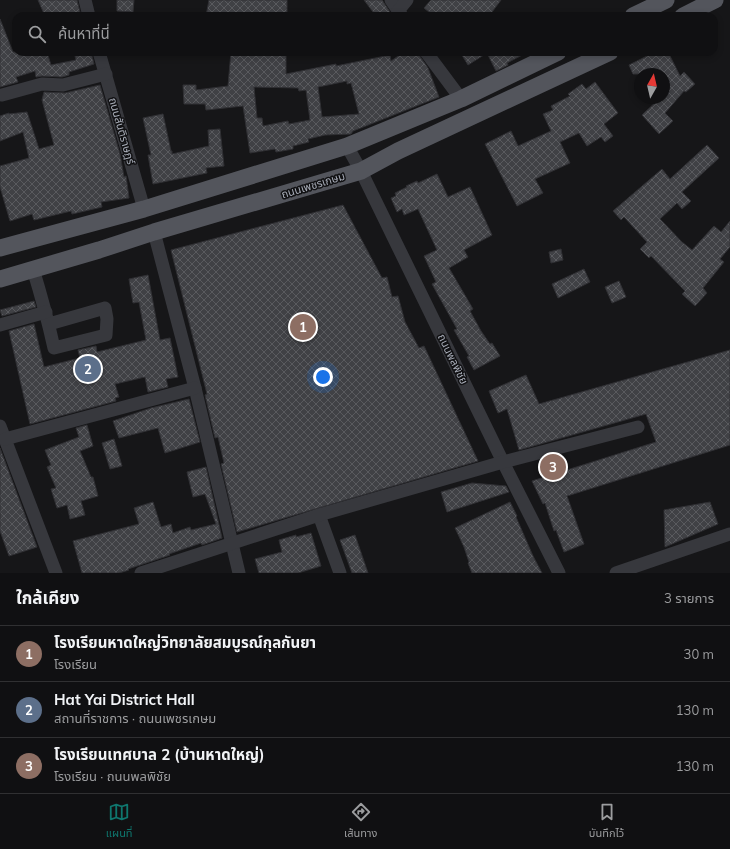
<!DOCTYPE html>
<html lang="th">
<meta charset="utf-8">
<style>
:root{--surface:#101012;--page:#19191b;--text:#f1f3f6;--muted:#9c9d9f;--line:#303032;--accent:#0f766e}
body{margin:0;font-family:Mulish,"Noto Sans Thai",sans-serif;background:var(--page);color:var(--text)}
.compass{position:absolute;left:634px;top:68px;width:36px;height:36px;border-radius:50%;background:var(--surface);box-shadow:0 2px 6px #0003;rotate:8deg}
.you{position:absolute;left:323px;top:377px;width:14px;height:14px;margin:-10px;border:3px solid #fff;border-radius:50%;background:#1a73e8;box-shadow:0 0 0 6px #1a73e833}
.badge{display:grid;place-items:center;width:26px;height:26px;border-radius:50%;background:var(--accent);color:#fff;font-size:13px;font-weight:700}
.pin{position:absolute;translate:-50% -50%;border:2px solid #fff;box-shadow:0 1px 4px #0006}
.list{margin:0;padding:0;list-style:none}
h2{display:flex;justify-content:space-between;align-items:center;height:52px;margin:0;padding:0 16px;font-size:17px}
h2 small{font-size:13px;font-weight:400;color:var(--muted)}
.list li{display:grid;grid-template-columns:26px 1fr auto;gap:12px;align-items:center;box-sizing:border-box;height:56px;padding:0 16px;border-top:1px solid var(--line)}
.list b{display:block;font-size:15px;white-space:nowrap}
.list p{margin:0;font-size:13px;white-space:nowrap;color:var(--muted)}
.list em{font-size:13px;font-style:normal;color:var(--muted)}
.icon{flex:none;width:22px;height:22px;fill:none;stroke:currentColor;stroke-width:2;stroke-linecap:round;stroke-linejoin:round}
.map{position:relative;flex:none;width:730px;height:573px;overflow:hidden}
.search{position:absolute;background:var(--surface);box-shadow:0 2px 6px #0003;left:12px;right:12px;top:12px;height:44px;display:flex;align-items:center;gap:10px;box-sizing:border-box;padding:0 14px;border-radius:12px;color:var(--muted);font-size:15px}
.sheet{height:220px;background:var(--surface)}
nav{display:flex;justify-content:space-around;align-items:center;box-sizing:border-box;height:56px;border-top:1px solid var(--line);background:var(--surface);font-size:11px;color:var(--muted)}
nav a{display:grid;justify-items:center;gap:2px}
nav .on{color:var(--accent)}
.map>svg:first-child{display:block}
</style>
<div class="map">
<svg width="730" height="573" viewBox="0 0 730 573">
<defs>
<pattern id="building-cross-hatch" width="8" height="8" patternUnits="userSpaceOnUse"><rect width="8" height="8" fill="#404145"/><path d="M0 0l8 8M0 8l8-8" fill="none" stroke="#595a5e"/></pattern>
</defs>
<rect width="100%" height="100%" fill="#161618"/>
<g fill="url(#building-cross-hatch)" stroke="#303034" fill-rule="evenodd">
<polygon points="38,0 77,0 81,16 45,16"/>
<polygon points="117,0 134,0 133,12 117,11"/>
<polygon points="209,0 287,0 287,16 206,16"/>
<polygon points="364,0 382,0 390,12 384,16 376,16"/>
<polygon points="431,0 501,0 489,16 434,16 424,8"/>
<polygon points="0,19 13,52 47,52 51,65 76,60 74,52 91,52 94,64 69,72 69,75 62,77 42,76 36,77 35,71 16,77 18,82 0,87"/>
<path d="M231,52H286V74L336,64V66L390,55L391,61L404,52H417L428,68L439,97L353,131L351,134L325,135L308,139L309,142L293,146V149L276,152L275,149L250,153L243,106L206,110L205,104H184L183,85H196V90L228,86ZM347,81V84L351,83L359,114L322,117L318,87ZM254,87L298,88L299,91L306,90L310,120L289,124L288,121L263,126L262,118H257Z"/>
<polygon points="460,52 528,52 507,63 508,65 496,71 487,53 468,65"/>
<polygon points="655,52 668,52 680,76 684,72 695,84 686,92 684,91 665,113 673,121 659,134 642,115 660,98 664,98 664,74 633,74 629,65"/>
<polygon points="595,82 618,113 604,124 613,136 605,142 601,137 587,146 579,133 560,142 570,163 535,179 543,193 517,206 485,144 511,131 518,146 551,131 543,114 553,110 551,106 570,96 568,94 582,84 586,89"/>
<polygon points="100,85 120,154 124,177 126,176 129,198 101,202 102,207 72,214 71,211 34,220 32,214 10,221 0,187 0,166 29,158 23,132 0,141 0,116 9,113 9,114 27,112 39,149 54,145 42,100 44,92 65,93"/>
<polygon points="163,114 171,151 172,151 172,154 209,146 208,130 220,129 224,166 206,168 207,173 153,184 148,155 151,155 143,118"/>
<polygon points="707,145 719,158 682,192 691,201 682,209 677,203 660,219 682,242 692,250 714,226 721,232 730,221 730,247 720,259 724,262 703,288 707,293 695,306 682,294 685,291 651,256 649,258 640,249 647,242 624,217 621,220 613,211 662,169 670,179"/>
<polygon points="437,174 448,197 470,187 492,235 464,250 468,257 449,268 473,309 470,311 481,331 490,344 492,343 500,356 474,370 467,357 469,356 454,330 457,329 432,284 436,282 424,256 437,250 418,209 404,215 402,209 397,212 391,198 396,196 395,193 407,187 406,186 417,181 418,183"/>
<polygon points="343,205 382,278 387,277 392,297 398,296 405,322 419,348 424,346 478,461 237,532 221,464 224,463 218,437 215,438 205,395 207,394 171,250"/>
<polygon points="561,249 563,260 551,263 549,252"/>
<polygon points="584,269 590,282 558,298 552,284"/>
<polygon points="148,275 160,340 170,338 178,377 166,379 168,387 148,392 145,377 115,384 119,397 115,398 116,401 30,424 9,331 34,324 44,367 80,358 78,350 96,346 97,352 146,340 139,302 133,303 129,279"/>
<polygon points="619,281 626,297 612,303 605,287"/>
<polygon points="34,301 36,307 2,316 0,310"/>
<polygon points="730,350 730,445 567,496 584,544 564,552 556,530 554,531 545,503 543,504 532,481 656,442 646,414 519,450 507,409 498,413 489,391 526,375 539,404"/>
<polygon points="189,399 200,442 165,453 158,428 119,438 113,421 151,408"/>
<polygon points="87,425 93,446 80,451 91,477 93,477 98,496 81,501 85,515 70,519 67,505 57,508 51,489 56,488 47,467 51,465 45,450 79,437 76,428"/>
<polygon points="114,439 122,466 110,469 102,443"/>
<polygon points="0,448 37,547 9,556 0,531"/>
<polygon points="206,467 222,538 202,545 201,543 169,554 170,555 128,569 129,570 119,573 82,573 73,541 139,524 134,508 153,502 161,527 171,524 173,533 190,527 191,530 216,524 205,494 193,497 187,472"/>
<polygon points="472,483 506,486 509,492 447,512 441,492"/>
<polygon points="510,502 517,516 516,517 533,556 542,573 472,573 468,563 469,562 464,547 455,528"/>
<polygon points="710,502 718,524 665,547 664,510"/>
<polygon points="311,533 321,566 298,573 259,573 255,559 282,552 279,540 296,535 296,537"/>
<polygon points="355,535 368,573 352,573 340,540"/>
</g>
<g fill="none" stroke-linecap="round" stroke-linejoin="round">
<g stroke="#37383d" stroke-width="13">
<polyline points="85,0 89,16"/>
<polyline points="391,0 402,16"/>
<polyline points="398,11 407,0"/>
<polyline points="99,52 144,209"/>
<polyline points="426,52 461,99"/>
<polyline points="2,95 42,84 63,85 106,74"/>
<polyline points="347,146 361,171 503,462 559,573"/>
<polyline points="154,232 195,388 239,573"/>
<path d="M33,269C41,295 48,321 54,348L106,335L107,319L105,308L49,324"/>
<polyline points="0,325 46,312"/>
<polyline points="0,426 56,573"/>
<polyline points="5,439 195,388"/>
<polyline points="319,515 340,573"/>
<polyline points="141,573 319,515 503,462 638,427"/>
<polyline points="616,573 730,534"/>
</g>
<g stroke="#53555c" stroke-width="17">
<polyline points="633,16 666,0"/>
<polyline points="683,16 715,0"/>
<polyline points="0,248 144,209 347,146 461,99 558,52"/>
<polyline points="0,279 99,250 154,232 361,171 398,151 610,52"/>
</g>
</g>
<g text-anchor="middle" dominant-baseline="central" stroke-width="3" stroke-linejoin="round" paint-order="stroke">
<g font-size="11" fill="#a8adb8" stroke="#111113">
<text transform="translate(122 131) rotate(74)">ถนนสันติราษฎร์</text>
<text transform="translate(313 185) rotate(-17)">ถนนเพชรเกษม</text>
<text transform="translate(453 359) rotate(64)">ถนนพลพิชัย</text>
</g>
</g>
</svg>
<svg class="compass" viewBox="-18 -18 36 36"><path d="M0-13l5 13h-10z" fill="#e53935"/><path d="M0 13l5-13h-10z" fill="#9c9d9f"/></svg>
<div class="you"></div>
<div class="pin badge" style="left:303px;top:327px;background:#8d6e63">1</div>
<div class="pin badge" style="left:88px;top:369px;background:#5c6f8a">2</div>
<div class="pin badge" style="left:553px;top:467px;background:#8d6e63">3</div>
<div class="search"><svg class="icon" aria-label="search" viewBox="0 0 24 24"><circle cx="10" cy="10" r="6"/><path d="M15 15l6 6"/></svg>ค้นหาที่นี่</div>
</div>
<section class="sheet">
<h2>ใกล้เคียง<small>3 รายการ</small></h2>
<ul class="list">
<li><span class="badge" style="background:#8d6e63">1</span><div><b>โรงเรียนหาดใหญ่วิทยาลัยสมบูรณ์กุลกันยา</b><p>โรงเรียน</p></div><em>30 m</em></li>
<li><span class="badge" style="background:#5c6f8a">2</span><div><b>Hat Yai District Hall</b><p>สถานที่ราชการ · ถนนเพชรเกษม</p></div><em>130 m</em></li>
<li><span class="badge" style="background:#8d6e63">3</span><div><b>โรงเรียนเทศบาล 2 (บ้านหาดใหญ่)</b><p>โรงเรียน · ถนนพลพิชัย</p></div><em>130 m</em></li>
</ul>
</section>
<nav>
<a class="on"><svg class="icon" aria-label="map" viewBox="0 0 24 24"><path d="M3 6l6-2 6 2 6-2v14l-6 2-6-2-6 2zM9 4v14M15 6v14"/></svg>แผนที่</a>
<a><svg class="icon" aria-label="directions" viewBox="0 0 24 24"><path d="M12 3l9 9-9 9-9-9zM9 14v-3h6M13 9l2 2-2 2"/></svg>เส้นทาง</a>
<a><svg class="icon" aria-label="saved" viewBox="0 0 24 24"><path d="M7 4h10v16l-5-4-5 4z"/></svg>บันทึกไว้</a>
</nav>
